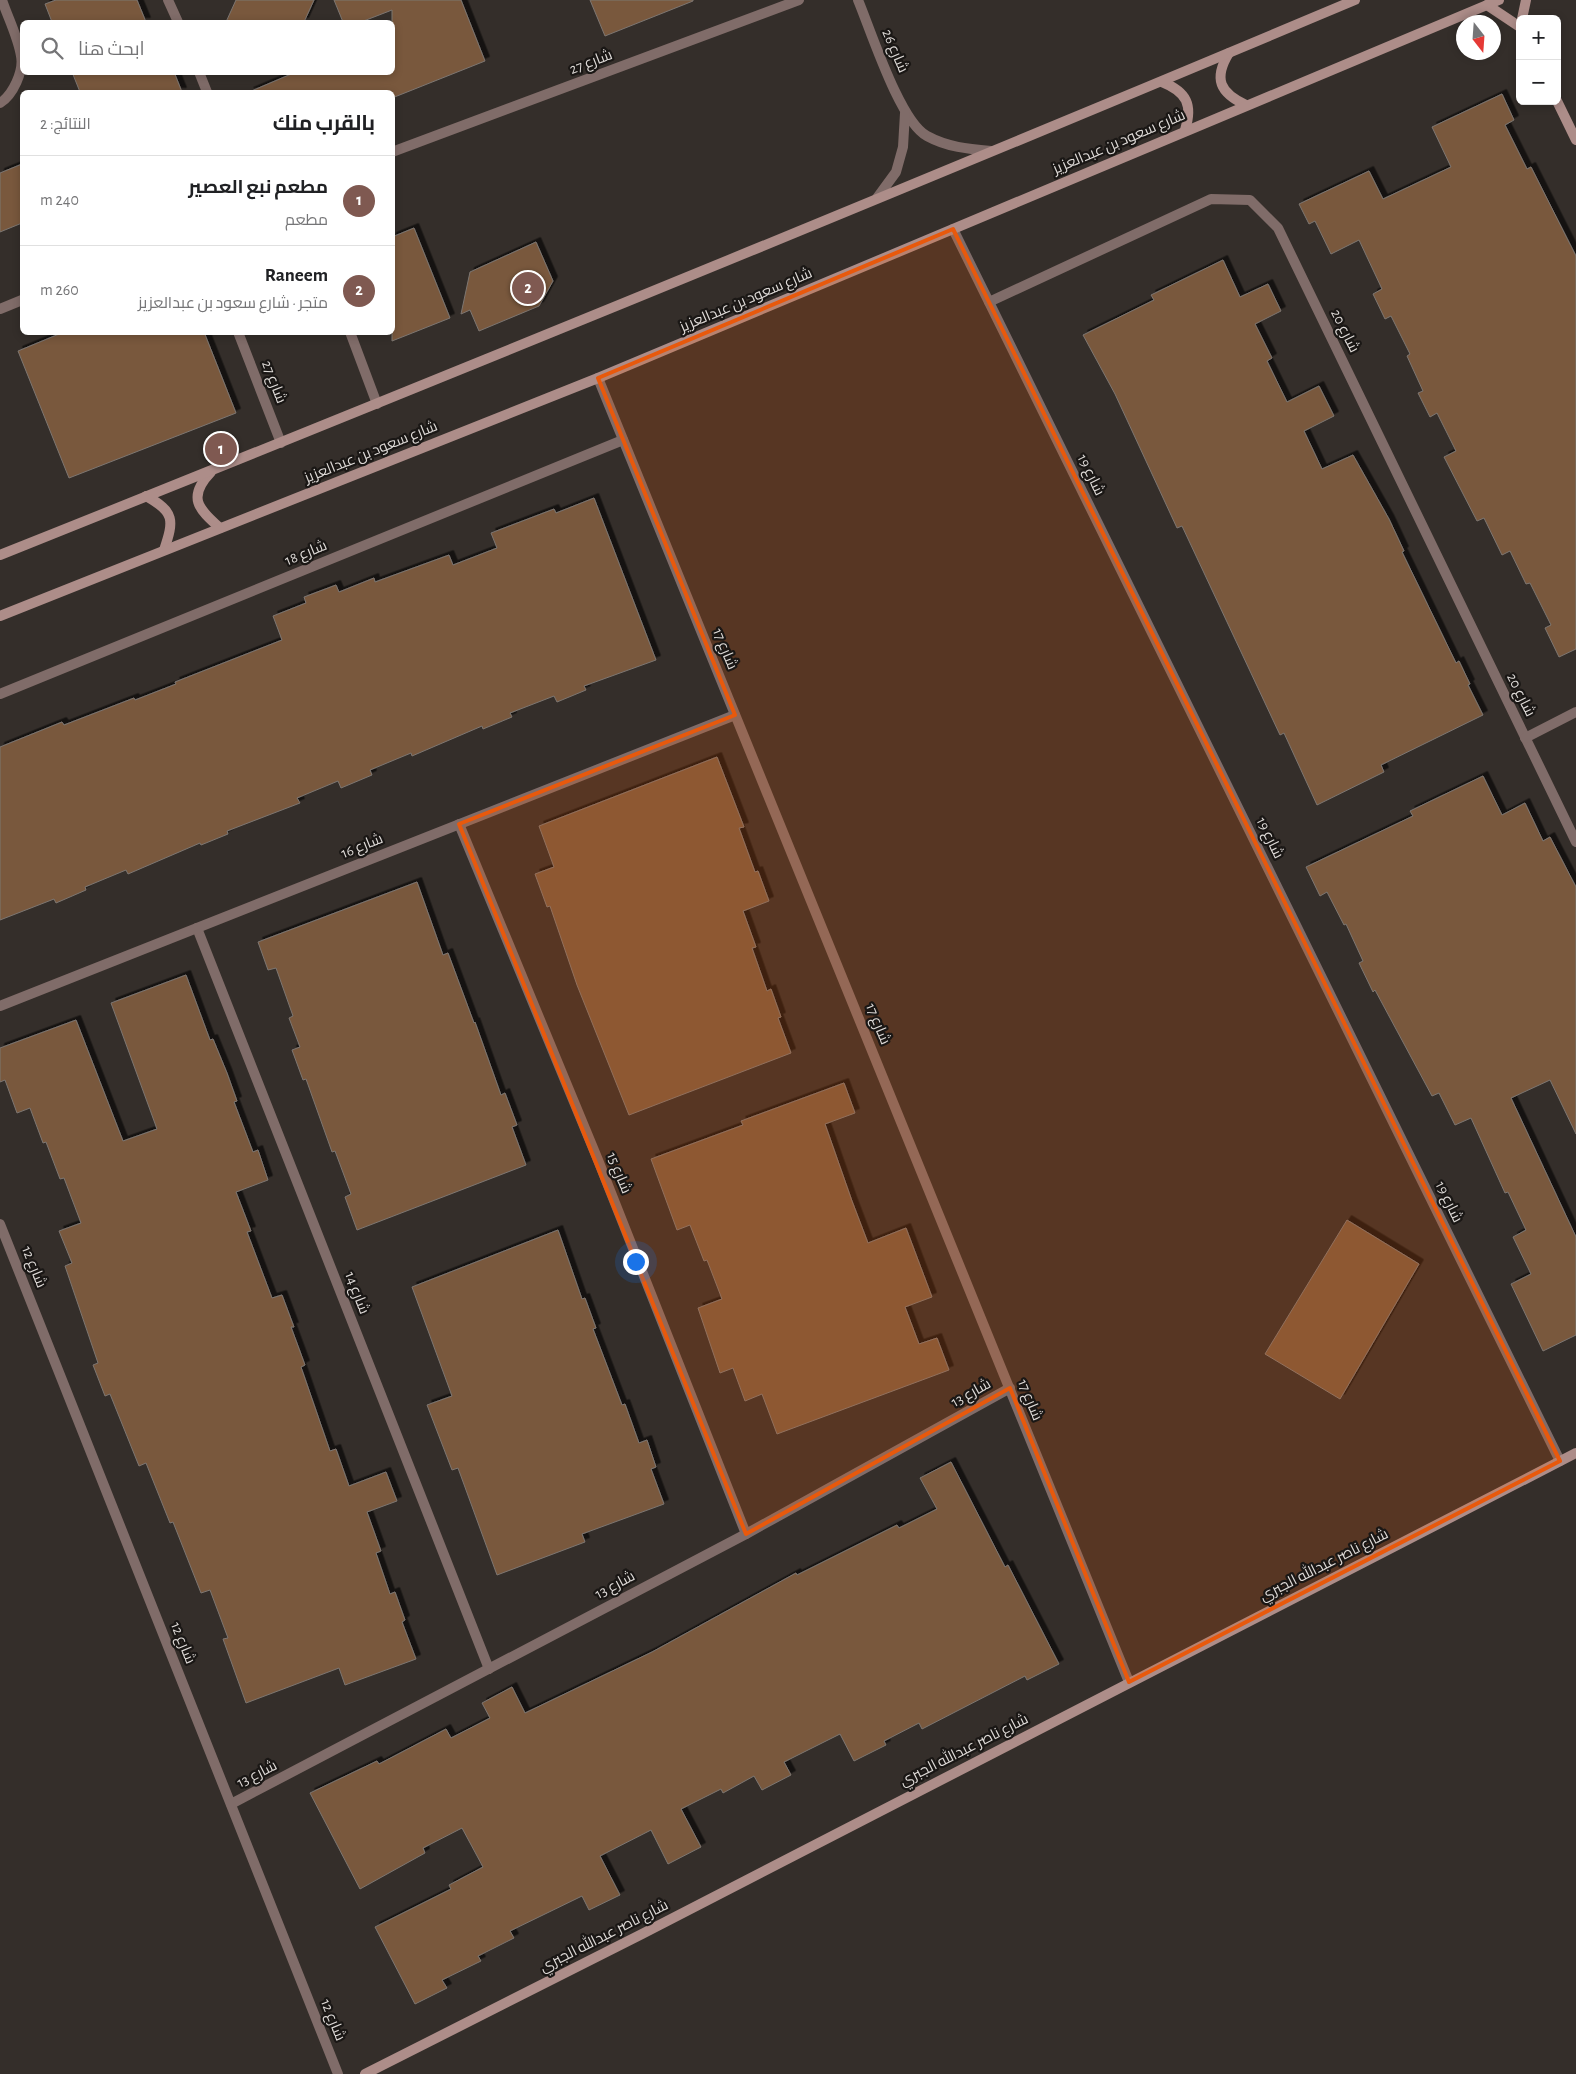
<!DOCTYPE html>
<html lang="ar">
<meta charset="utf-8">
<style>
:root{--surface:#fff;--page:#f6f6f6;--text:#202124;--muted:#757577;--line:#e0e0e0;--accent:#7f5951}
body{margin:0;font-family:"Alegreya Sans",Cairo,sans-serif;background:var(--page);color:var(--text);direction:rtl}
.controls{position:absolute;right:15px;top:15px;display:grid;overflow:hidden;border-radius:8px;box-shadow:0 2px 8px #0003}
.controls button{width:45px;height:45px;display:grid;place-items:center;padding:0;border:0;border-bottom:1px solid var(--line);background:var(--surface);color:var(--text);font:25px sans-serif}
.compass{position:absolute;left:1456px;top:15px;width:45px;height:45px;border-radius:50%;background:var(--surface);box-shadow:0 2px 8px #0003;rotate:163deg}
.you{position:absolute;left:635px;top:1261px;width:18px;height:18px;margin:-12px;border:4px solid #fff;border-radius:50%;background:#1a73e8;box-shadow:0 0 0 8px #1a73e833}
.badge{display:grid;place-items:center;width:32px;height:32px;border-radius:50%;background:var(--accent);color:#fff;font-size:16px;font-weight:700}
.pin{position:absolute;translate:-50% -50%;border:2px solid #fff;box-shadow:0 1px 5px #0006}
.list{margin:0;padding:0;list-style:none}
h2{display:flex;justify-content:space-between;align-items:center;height:65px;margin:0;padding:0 20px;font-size:21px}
h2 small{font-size:16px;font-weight:400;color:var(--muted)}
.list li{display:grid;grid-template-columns:32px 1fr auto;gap:15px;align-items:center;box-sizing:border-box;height:90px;padding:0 20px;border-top:1px solid var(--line)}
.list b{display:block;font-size:19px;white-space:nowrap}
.list p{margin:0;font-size:16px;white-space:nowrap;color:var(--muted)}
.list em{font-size:16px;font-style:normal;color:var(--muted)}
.icon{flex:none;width:28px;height:28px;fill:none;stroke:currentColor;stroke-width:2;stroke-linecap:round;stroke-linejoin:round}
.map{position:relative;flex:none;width:1576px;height:2074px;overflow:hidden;direction:ltr}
.search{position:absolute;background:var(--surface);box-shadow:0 2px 8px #0003;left:20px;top:20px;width:375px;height:55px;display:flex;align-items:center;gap:12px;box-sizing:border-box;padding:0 18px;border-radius:8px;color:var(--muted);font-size:19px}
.panel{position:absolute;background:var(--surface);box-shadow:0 2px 8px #0003;left:20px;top:90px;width:375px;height:245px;border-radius:8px;direction:rtl}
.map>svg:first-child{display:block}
</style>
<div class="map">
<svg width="1576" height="2074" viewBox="0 0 1576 2074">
<defs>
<filter id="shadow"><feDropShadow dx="4.5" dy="-4.5" stdDeviation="0" flood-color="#0009"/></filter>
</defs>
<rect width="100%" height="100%" fill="#342e2a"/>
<g fill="#79583e" stroke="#7d7671" filter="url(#shadow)">
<polygon points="56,0 137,0 146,22 52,22 45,4"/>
<polygon points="236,0 314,0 304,22 226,22"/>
<polygon points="334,0 461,0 485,61 392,98 392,92 249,92 296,72 392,72 392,10 361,22 343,22"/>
<polygon points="590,0 693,0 693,1 605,36"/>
<polygon points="72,72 174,72 182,92 80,92"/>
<polygon points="1502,94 1514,120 1505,125 1527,169 1531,167 1576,256 1576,649 1559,657 1545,628 1551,625 1530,583 1526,584 1510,551 1502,555 1484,518 1477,521 1444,457 1456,451 1437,413 1430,417 1418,393 1423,391 1407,356 1410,354 1391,316 1385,319 1373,294 1382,289 1359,240 1331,254 1315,221 1309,224 1299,204 1369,171 1383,199 1451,167 1432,127"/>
<polygon points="22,164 22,223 0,232 0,173"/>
<polygon points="414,228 450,318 392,341 392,237"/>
<polygon points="536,242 553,281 539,306 479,331 470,310 461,314 470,272"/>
<polygon points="1223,260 1240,297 1268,284 1281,311 1255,324 1272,358 1267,361 1287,402 1319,386 1334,416 1304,431 1322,469 1353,455 1389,519 1404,551 1402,552 1456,663 1459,661 1470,684 1468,685 1483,715 1381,765 1384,772 1317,805 1284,733 1280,735 1182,526 1177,528 1115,394 1083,335 1154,300 1151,295"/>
<polygon points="64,332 204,332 236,413 69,478 18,351"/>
<polygon points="594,498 656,660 584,686 586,690 557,702 554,696 510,713 512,717 483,729 482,726 412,756 411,753 370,770 372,775 341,788 338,781 297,798 300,803 227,831 228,834 201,845 200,843 128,874 126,870 85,887 86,890 56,903 54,899 0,920 0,747 62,722 64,725 134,698 135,700 176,684 175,682 282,640 273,616 306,603 304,597 336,585 339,592 374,578 375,582 449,555 453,565 497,548 491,533 554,509 556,513"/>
<polygon points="717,757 744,827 739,828 755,872 758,871 769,901 743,911 756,947 752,948 767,991 771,989 781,1017 778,1018 791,1053 629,1115 577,985 550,906 547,907 535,874 554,867 539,826"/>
<polygon points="1483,776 1502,815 1525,803 1543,841 1550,837 1576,887 1576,1134 1550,1080 1511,1098 1576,1237 1576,1335 1543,1351 1511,1284 1531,1274 1513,1237 1526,1230 1508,1192 1505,1193 1471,1118 1455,1125 1439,1093 1432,1096 1375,990 1373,992 1359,963 1363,961 1346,924 1344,925 1327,892 1320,896 1306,867 1413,816 1410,811"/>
<polygon points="417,882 443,955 448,953 474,1023 475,1022 501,1095 505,1093 517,1125 512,1127 526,1165 357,1230 345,1197 351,1194 335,1151 332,1152 306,1079 303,1080 292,1050 300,1047 289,1018 293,1016 276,968 268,970 258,942"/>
<polygon points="186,975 210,1040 213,1039 227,1073 237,1101 234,1102 253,1152 258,1150 268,1180 236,1192 251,1231 247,1232 272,1298 282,1295 294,1327 291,1327 305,1365 301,1367 330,1451 336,1449 349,1486 386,1472 397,1501 367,1512 381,1551 376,1553 390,1594 395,1592 405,1620 402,1622 416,1659 345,1685 339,1668 246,1703 223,1639 228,1638 210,1590 201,1593 173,1522 170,1523 146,1463 139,1466 110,1394 105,1396 93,1365 98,1363 65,1266 72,1263 59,1231 81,1223 64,1178 60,1179 46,1142 43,1143 30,1108 17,1113 5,1080 0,1082 0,1048 76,1020 123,1141 157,1129 111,1003"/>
<polygon points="844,1083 855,1113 825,1124 852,1201 868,1243 906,1228 932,1297 905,1307 919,1344 937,1338 949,1370 777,1434 762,1394 745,1401 733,1368 720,1373 698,1308 722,1299 707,1260 704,1261 690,1225 677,1230 651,1159 743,1125 741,1121"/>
<polygon points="1347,1220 1419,1264 1340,1399 1265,1354"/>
<polygon points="558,1230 582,1299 585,1298 596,1328 593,1329 622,1405 625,1404 639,1443 647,1440 656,1467 651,1469 664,1504 582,1534 585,1542 497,1575 458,1468 452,1470 427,1405 452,1396 412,1287"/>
<polygon points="951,1462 1005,1567 1008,1565 1059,1664 1027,1680 1025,1676 922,1729 919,1723 884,1741 886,1745 854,1761 840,1734 784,1762 791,1775 762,1790 754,1776 723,1793 721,1789 681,1809 701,1847 668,1864 651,1830 600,1856 620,1895 589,1910 582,1896 510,1931 514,1938 478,1956 481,1961 442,1980 447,1988 415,2004 375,1927 451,1889 449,1885 483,1867 462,1828 423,1848 425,1853 360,1889 310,1793 377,1761 379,1764 446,1729 451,1738 490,1718 482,1703 512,1687 525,1713 652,1652 796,1573 797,1575 897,1525 899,1528 937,1509 920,1478"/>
</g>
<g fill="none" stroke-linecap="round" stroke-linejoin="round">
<g stroke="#806c69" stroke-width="10">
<polyline points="168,0 178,22"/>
<path d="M858,0C871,31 900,122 927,136C947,147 968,149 991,151"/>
<polyline points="199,72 207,92"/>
<path d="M0,103C13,95 24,71 21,56C18,37 8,18 2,0"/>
<polyline points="392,152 799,0"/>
<polyline points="877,198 896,172 903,147 905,113"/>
<polyline points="953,229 1560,1461"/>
<polyline points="989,302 1211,199 1250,200 1278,228 1576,842"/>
<polyline points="0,309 22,300"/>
<polyline points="238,332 281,443"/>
<polyline points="350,332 377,404"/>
<polyline points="598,378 1129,1682"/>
<polyline points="0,694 623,440"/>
<polyline points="1525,738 1576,712"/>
<polyline points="459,824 598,1160 746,1534"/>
<polyline points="197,928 489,1669"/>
<polyline points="0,1006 735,715"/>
<polyline points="0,1224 338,2074"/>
<polyline points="231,1804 746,1534 1010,1388"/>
</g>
<g stroke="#ad8d89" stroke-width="10">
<polyline points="1487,5 1520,27"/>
<polyline points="1522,19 1526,0"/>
<path d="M1229,53C1213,79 1220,93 1246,105"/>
<path d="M1162,82C1187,92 1193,105 1185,130"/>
<polyline points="1557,101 1576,140"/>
<path d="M211,472C187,497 198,509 220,528"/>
<path d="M146,496C175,512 174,520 164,550"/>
<path d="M0,555C453,374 905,189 1355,0"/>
<polyline points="0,616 598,378 1499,0"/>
<polyline points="365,2074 642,1934 1576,1453"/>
</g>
</g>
<path fill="#e8590c" fill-opacity="0.2" stroke="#e8590c" stroke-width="4" stroke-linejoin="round" d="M953,229L1560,1461L1129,1682L1010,1388L746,1534L459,824L735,715L598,378Z"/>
<g text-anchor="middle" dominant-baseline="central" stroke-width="4.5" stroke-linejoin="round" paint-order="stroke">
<g font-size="15" fill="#dedad7" stroke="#1a1715">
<text transform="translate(895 51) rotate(67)">شارع 26</text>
<text transform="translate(591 62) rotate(-21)">شارع 27</text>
<text transform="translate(1119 142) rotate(-23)">شارع سعود بن عبدالعزيز</text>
<text transform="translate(746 300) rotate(-23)">شارع سعود بن عبدالعزيز</text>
<text transform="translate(1345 331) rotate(64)">شارع 20</text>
<text transform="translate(274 382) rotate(69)">شارع 27</text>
<text transform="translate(371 452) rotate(-22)">شارع سعود بن عبدالعزيز</text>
<text transform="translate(1091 475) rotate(64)">شارع 19</text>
<text transform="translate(306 553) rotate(-22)">شارع 18</text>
<text transform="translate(725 649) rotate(68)">شارع 17</text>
<text transform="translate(1521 695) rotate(64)">شارع 20</text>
<text transform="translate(1270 838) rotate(64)">شارع 19</text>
<text transform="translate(362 846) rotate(-22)">شارع 16</text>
<text transform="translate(878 1024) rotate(68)">شارع 17</text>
<text transform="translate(619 1173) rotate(68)">شارع 15</text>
<text transform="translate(1449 1202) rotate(64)">شارع 19</text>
<text transform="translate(34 1267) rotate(68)">شارع 12</text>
<text transform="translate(357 1293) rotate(69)">شارع 14</text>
<text transform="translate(971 1393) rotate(-29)">شارع 13</text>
<text transform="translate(1030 1400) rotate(68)">شارع 17</text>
<text transform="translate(1324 1565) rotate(-27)">شارع ناصر عبدالله الجبري</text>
<text transform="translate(615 1585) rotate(-28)">شارع 13</text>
<text transform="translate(183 1643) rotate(68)">شارع 12</text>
<text transform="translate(964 1750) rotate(-27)">شارع ناصر عبدالله الجبري</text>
<text transform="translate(257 1774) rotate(-27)">شارع 13</text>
<text transform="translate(604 1936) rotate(-27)">شارع ناصر عبدالله الجبري</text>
<text transform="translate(333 2020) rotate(68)">شارع 12</text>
</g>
</g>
</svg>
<div class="controls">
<button>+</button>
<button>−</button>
</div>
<svg class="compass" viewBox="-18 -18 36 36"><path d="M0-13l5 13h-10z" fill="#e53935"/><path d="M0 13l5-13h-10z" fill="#757577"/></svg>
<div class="you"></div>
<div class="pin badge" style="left:221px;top:449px">1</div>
<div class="pin badge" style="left:528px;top:288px">2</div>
<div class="search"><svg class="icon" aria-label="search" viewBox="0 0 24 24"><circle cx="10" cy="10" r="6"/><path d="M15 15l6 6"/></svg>ابحث هنا</div>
<section class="panel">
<h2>بالقرب منك<small>النتائج: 2</small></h2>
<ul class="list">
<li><span class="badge">1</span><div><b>مطعم نبع العصير</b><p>مطعم</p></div><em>240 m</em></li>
<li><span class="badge">2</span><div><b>Raneem</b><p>متجر · شارع سعود بن عبدالعزيز</p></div><em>260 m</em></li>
</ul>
</section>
</div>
